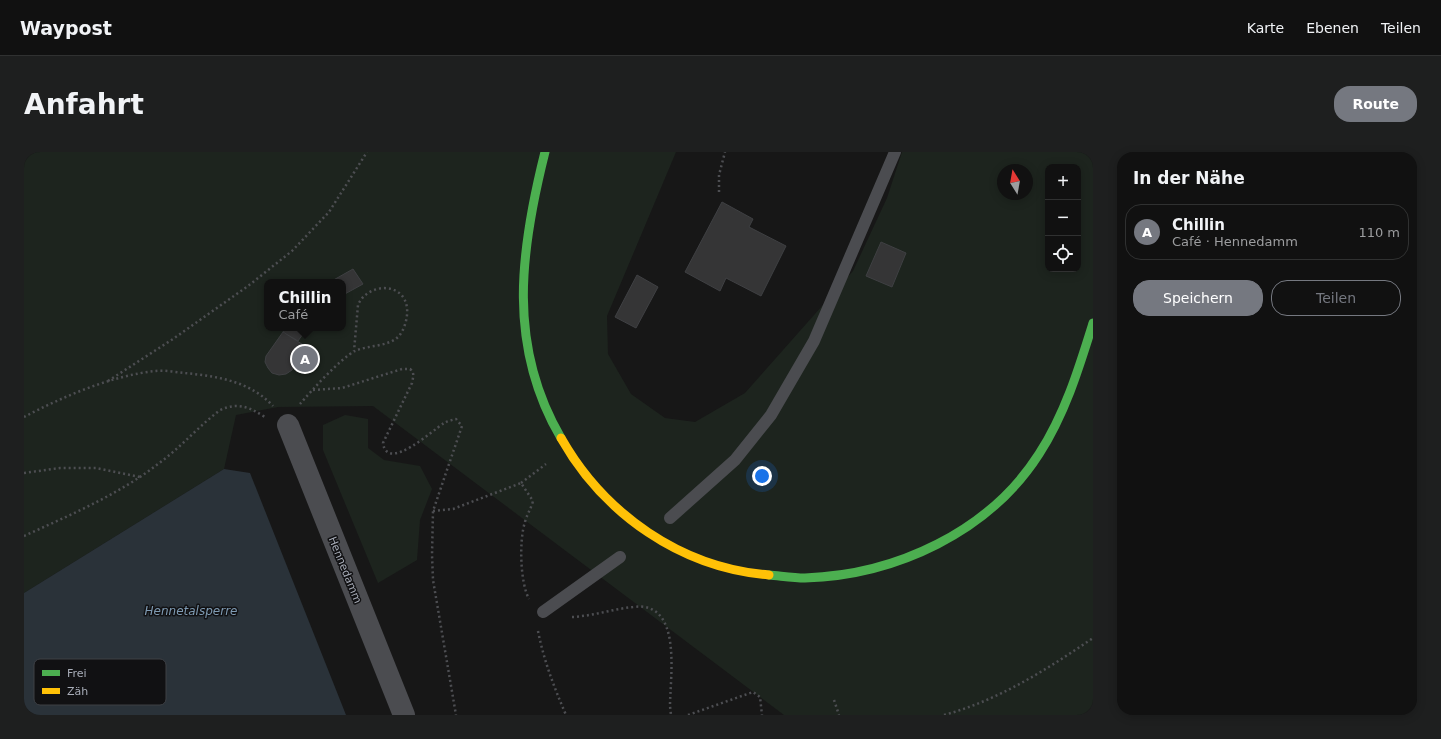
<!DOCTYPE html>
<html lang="de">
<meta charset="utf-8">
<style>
:root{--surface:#111;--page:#1e1f1f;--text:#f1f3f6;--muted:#9c9d9f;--line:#303131;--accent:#757880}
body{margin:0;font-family:"DejaVu Sans",sans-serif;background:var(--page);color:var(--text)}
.controls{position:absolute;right:12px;top:12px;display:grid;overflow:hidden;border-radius:8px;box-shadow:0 2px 10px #0003}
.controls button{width:36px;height:36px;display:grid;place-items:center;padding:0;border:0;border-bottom:1px solid var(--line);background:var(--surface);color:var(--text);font:20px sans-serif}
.compass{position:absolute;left:973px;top:12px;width:36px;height:36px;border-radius:50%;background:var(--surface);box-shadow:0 2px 10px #0003;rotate:349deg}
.you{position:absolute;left:738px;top:324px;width:14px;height:14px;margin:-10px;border:3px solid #fff;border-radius:50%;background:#1a73e8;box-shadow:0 0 0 6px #1a73e833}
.badge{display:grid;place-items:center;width:26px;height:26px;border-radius:50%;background:var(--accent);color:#fff;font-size:13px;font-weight:700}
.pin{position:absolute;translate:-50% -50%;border:2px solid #fff;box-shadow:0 1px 4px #0006}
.popup{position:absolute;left:240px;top:127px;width:82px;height:52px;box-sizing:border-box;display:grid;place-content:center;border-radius:8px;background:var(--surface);filter:drop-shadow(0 1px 3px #0005);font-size:13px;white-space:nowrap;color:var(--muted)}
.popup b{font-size:15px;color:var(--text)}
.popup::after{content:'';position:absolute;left:50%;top:100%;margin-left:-8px;border:8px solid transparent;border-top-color:var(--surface)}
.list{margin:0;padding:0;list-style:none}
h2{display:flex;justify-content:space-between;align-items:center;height:52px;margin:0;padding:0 16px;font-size:17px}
h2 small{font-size:13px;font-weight:400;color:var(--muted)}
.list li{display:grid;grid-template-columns:26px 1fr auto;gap:12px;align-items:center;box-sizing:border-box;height:56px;margin:0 8px 8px;padding:0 8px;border:1px solid var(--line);border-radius:16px}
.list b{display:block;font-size:15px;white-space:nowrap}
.list p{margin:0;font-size:13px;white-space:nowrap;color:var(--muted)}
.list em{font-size:13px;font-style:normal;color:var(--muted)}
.actions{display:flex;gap:8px;padding:12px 16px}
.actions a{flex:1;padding:9px 0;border:1px solid var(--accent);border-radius:16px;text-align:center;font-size:14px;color:var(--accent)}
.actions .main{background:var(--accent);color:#fff}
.icon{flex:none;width:22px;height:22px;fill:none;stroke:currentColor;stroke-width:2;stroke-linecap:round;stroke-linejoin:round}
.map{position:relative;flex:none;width:1069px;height:563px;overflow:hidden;border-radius:16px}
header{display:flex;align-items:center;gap:24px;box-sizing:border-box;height:56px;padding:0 20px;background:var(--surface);border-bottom:1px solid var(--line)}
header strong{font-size:19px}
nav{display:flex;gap:22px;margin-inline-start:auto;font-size:14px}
.intro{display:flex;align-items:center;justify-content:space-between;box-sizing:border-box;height:96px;padding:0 24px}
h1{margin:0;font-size:28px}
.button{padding:10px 18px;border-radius:16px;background:var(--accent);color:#fff;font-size:14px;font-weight:700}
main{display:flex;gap:24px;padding:0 24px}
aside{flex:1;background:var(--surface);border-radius:16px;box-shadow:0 2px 10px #0003}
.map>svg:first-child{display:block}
</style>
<header>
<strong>Waypost</strong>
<nav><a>Karte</a><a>Ebenen</a><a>Teilen</a></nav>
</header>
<div class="intro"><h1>Anfahrt</h1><a class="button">Route</a></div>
<main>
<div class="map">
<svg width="1069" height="563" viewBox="0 0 1069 563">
<rect width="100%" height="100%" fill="#171717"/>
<g fill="#1d241e" fill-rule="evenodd">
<path d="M0,0H652L583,164L584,202L607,242L641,266L671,270L721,241L829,119L863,46L878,0H1069V563H760L349,254L254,255L212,263L200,317L0,441ZM1024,15H1054V117H1024ZM979,18H1003V42H979ZM243,130H319V176H243Z"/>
<polygon points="321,263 344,267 344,296 360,308 396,314 408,337 396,368 393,408 354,431 299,298 299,273"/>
</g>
<polygon fill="#2a3239" points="200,317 226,321 322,563 0,563 0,441"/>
<g fill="#353536" stroke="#3f4043">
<polygon points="698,50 729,67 725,75 762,94 737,144 702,126 696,139 661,120"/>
<polygon points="857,90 882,101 868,135 842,124"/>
<polygon points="329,117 339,132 319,143 319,130 306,130"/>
<polygon points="613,123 634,135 612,176 591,165"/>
<polygon points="261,176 283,176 274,189 259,180"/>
<polygon points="259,180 281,194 268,218 262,222 255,223 248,221 244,216 241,210 242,204"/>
</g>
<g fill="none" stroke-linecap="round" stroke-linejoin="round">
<g stroke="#4d4e52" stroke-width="2.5" stroke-dasharray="2 3" stroke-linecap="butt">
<polyline points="695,40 695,23 701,0"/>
<polyline points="84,229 149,187 224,134 268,99 305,60 343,0"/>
<path d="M289,238L318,236L378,217H386C391,221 389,225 388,231L359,291C363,321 409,278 420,271C424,269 428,268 432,267L438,274L409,359L408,403L409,428L432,563"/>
<path d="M276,252C287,239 317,206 331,199C344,193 363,195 374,185C381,178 384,164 383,156C380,129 343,131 334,153L330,199"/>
<path d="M0,265C38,245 89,223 132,219C141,218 151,220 160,221C192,224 226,229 249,254"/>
<polyline points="0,321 36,316 72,316 116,325"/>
<polyline points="497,331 522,312"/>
<path d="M409,359L429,357L497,331L509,349C507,357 503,362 501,370C495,388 496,430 505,447"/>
<path d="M0,384C46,363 94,343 134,312C156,296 174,275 196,258C214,250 225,255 241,265"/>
<path d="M548,465C569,464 589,457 609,455C659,448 646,525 646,554L647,563"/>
<path d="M514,479C520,509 530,535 542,563"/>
<polyline points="810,548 815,563"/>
<polyline points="664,563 729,540 736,545 738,563"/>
<path d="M920,563C975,548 1022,518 1069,486"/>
</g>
<g stroke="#4b4c50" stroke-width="12">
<polyline points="646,366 711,308 747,263 790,189 871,0"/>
<polyline points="519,460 596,405"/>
</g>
<polyline stroke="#4b4c50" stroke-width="22" points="264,273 380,563"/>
<g stroke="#4caf50" stroke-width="9">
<path d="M521,0C496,99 483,194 537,286"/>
<path d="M745,423C757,424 769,426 781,426C872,423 965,380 1015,302C1041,262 1055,216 1069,171"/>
</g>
<path stroke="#ffc107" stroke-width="9" d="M537,286C580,362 657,416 745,423"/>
</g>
<g text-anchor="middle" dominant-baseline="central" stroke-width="3" stroke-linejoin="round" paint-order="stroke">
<g font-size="11" fill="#a8adb8" stroke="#111113">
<text transform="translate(321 418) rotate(68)">Hennedamm</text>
</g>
<g font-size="12" font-style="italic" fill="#7f9bb3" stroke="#111113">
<text x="167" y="459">Hennetalsperre</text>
</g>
</g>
<rect x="10" y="507" width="132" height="46" rx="6" fill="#111113" stroke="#3e4045" stroke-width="1"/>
<rect x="18" y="518" width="18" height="6" fill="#4caf50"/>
<rect x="18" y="536" width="18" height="6" fill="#ffc107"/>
<g font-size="11" fill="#a8adb8">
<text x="43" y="525">Frei</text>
<text x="43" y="543">Zäh</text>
</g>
</svg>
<div class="controls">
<button>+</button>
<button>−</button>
<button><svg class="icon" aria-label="locate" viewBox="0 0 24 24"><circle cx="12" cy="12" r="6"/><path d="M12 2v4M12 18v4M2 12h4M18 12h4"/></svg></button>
</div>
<svg class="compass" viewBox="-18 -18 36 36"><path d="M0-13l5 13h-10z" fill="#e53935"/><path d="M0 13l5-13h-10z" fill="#9c9d9f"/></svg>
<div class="you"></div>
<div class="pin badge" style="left:281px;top:207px">A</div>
<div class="popup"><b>Chillin</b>Café</div>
</div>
<aside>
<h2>In der Nähe<small></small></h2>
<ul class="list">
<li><span class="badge">A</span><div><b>Chillin</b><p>Café · Hennedamm</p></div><em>110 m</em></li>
</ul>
<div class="actions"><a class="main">Speichern</a><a>Teilen</a></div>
</aside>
</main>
